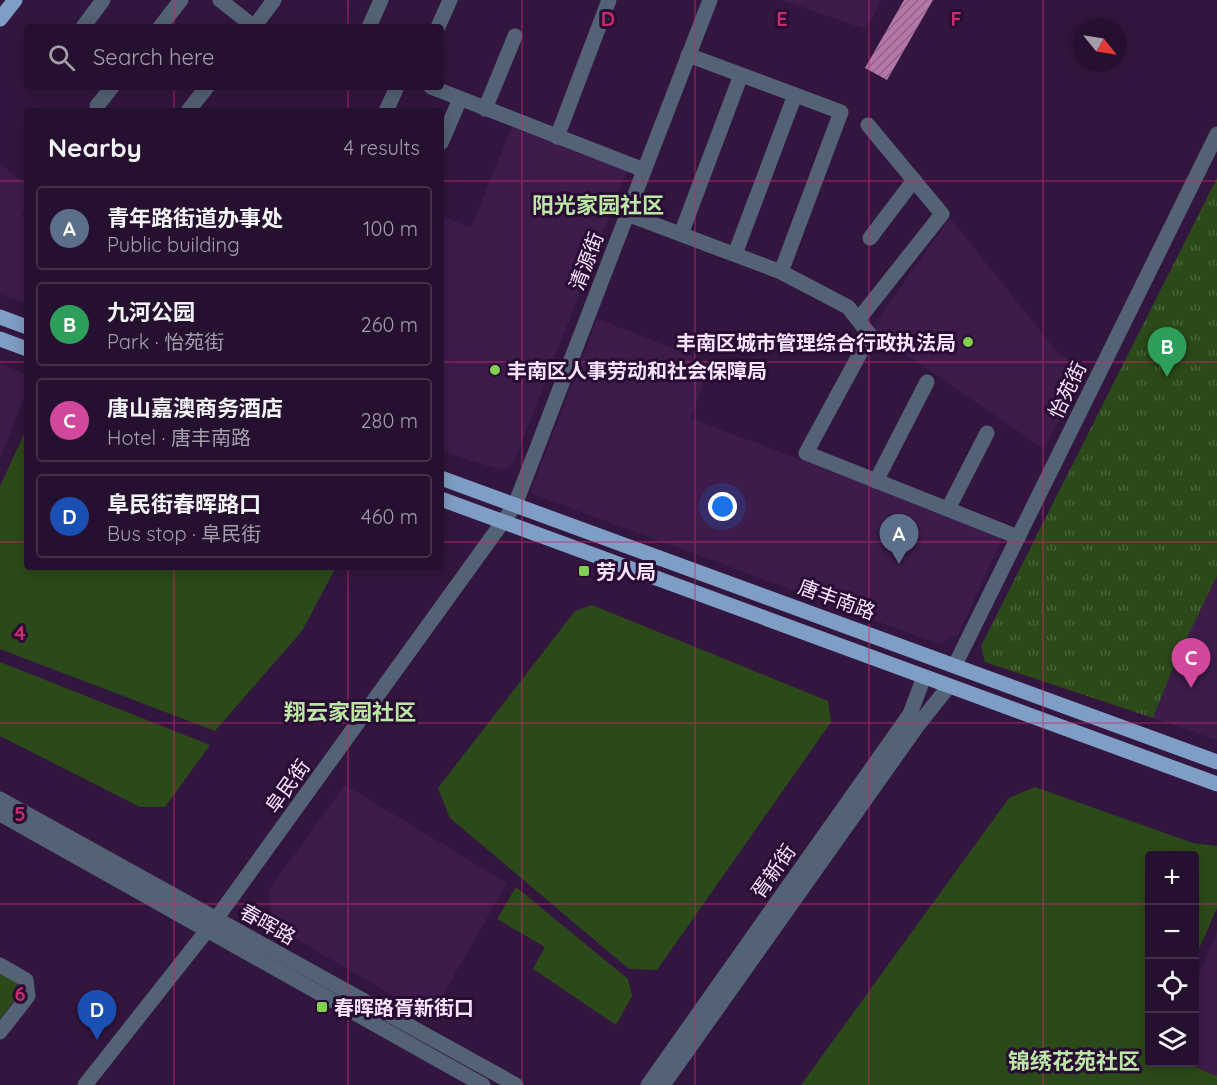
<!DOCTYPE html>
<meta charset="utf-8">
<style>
:root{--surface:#26102f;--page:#2e1937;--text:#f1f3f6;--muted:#a49daa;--line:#42304b;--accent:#82d04f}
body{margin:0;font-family:Quicksand,"Noto Sans SC",sans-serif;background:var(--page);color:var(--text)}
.controls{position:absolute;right:18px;bottom:18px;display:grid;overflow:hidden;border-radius:6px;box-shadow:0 3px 15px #0003}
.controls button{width:54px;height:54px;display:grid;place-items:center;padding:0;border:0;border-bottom:2px solid var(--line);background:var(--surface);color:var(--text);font:30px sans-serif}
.compass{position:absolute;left:1073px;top:18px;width:54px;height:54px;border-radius:50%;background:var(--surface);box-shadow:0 3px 15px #0003;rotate:120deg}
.you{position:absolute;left:723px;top:507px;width:21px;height:21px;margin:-15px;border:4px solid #fff;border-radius:50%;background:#1a73e8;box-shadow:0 0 0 9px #1a73e833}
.badge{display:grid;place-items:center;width:39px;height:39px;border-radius:50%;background:var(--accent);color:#fff;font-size:20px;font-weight:700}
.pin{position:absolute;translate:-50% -50px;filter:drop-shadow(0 2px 3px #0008)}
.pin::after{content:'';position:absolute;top:32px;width:21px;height:18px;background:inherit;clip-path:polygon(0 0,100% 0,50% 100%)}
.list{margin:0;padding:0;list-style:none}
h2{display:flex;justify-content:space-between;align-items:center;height:78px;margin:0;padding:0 24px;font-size:26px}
h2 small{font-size:20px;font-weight:400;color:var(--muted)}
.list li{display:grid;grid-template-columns:39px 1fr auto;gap:18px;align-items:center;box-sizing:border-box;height:84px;margin:0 12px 12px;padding:0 12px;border:2px solid var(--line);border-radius:6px}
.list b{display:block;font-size:22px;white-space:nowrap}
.list p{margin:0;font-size:20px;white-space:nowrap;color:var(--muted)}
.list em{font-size:20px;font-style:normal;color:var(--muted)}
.icon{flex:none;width:33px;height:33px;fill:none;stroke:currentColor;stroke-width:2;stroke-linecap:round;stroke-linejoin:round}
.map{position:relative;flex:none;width:1217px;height:1085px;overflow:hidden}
.search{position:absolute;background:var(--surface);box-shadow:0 3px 15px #0003;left:24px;top:24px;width:420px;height:66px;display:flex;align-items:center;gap:15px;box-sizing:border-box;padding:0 21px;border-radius:6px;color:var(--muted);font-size:22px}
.panel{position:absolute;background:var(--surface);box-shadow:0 3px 15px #0003;left:24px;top:108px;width:420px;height:462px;border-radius:6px}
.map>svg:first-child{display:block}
</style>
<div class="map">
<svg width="1217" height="1085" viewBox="0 0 1217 1085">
<defs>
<pattern id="park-tufts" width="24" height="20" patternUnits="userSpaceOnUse" patternTransform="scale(1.5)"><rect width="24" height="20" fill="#2c4a19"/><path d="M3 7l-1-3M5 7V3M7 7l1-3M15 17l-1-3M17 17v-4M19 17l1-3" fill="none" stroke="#4b643c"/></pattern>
<pattern id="building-hatch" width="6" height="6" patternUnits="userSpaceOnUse" patternTransform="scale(1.5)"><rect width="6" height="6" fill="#b577a7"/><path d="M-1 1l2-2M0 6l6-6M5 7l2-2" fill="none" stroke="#906587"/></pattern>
</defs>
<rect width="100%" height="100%" fill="#33163f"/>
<g fill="#3d1c4b">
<polygon points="782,0 882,0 865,29"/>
<polygon points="512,127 627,170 515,460 508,468 498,469 441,451 441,216 471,228"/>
<polygon points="0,164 27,185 27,208 21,214 27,218 27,304 0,294"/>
<polygon points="950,218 1058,353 1085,370 1044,449 870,330"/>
<polygon points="597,319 711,363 690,418 1003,536 958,635 939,644 530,493"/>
<polygon points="0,364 27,374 27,390 0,459"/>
<polygon points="1217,576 1217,740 1153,718 1177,658"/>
<polygon points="345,785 507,883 430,1017 272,925 268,891"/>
<polygon points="1217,932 1217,1077 1185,1063 1194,1062 1195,984"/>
</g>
<g fill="#2c4a19">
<polygon points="27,428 27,567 336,567 302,631 215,731 0,649 0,486"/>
<polygon points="592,605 828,701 831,722 657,970 629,969 450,818 438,788 575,611"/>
<polygon points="0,662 210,745 165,807 140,807 0,736"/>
<polygon points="1035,787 1193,843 1217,846 1217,908 1195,958 1194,856 1150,856 1150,1062 1186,1063 1217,1076 1217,1085 801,1085 1009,798"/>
<polygon points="516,887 628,979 632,996 616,1025 533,969 545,947 497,919"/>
<polygon points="0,972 17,982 18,995 0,1019"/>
</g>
<polygon fill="url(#park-tufts)" points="1217,178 1217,576 1177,658 1153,718 985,662 981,646"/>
<polygon fill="url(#building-hatch)" points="904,0 933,0 887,80 865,68"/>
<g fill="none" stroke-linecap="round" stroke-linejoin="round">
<g stroke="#536275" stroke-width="15">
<polyline points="220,0 254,27"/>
<polyline points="83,27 103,0"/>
<polyline points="160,27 181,0"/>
<polyline points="254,27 274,0"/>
<polyline points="369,27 381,0"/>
<polyline points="438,27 450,0"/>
<polyline points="431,87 644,170"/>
<polyline points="97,106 112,87"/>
<polyline points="485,109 515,36"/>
<polyline points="188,111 207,87"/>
<polyline points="386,111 397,87"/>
<polyline points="557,137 609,0"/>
<polyline points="441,143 460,99"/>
<polyline points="627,214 781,272 841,112 688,55"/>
<polyline points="681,234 741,75"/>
<polyline points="870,238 914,180"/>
<polyline points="735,254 795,95"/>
<polyline points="781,272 848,307 870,335 806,453 1018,537"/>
<polyline points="858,320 942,214 868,125"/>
<polyline points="876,481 927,382"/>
<polyline points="948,509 987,433"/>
<polyline points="955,665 1217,134"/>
<polyline points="0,799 516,1085"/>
<polyline points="0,814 483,1085"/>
<polyline points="0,965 26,980 28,996 0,1032"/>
<polyline points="85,1085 216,919 515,505 710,0"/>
<polyline points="648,1085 910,714 924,677"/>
<polyline points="663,1085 918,725 949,686"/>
</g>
<g stroke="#7f9ec5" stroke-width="15">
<polyline points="0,19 15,0"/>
<polyline points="0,317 27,327"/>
<polyline points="0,339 27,349"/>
<polyline points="441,478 1217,762"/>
<polyline points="441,499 1217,784"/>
</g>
</g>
<path fill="none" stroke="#c72c6b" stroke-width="1.5" stroke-opacity="0.55" d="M174,0V27M348,0V27M522,0V1085M695,0V1085M869,0V1085M1043,0V1085M174,87V111M348,87V111M0,181H27M441,181H1217M0,362H27M441,362H1217M0,542H27M441,542H1217M174,567V1085M348,567V1085M0,723H1217M0,904H1150M1194,904H1217"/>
<g fill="#82d04f" stroke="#290c34" stroke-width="2">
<circle cx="968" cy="342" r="6"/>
<circle cx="495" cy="370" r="6"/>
<rect x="578" y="565" width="12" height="12" rx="3"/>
<rect x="316" y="1001" width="12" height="12" rx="3"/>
</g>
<g text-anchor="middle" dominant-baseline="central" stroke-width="6" stroke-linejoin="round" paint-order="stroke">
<g font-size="20" fill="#f6e4ff" stroke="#290c34">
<text transform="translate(586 261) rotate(-69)">清源街</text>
<text transform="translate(1067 390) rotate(-64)">怡苑街</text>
<text transform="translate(837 599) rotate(20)">唐丰南路</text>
<text transform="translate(287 786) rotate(-54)">阜民街</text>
<text transform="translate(773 871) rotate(-55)">胥新街</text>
<text transform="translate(268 924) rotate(29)">春晖路</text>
</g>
<g font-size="20" font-weight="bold" fill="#f6e4ff" stroke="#290c34" text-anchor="start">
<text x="956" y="342" text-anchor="end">丰南区城市管理综合行政执法局</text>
<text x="507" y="370">丰南区人事劳动和社会保障局</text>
<text x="596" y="571">劳人局</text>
<text x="334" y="1007">春晖路胥新街口</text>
</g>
<g font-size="22" font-weight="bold" fill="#bbe6a3" stroke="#290c34">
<text x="598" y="205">阳光家园社区</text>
<text x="350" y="712">翔云家园社区</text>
<text x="1074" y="1061">锦绣花苑社区</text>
</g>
</g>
<g font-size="20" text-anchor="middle" font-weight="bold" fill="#c72c6b" stroke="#290c34" stroke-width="6" stroke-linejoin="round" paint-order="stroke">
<text x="608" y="26">D</text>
<text x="782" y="26">E</text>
<text x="956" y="26">F</text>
<text x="20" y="640">4</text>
<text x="20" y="821">5</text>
<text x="20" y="1001">6</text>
</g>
</svg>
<div class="controls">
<button>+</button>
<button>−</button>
<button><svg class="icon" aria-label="locate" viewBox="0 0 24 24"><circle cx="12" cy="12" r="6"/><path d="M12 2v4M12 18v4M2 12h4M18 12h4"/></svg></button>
<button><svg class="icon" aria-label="layers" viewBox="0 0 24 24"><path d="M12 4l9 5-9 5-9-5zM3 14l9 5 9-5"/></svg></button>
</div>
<svg class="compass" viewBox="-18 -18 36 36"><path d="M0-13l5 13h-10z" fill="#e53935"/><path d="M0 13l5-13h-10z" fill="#a49daa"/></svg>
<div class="you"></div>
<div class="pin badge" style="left:899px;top:564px;background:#5c6f8a">A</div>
<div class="pin badge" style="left:1167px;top:377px;background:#2e9e5b">B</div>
<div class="pin badge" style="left:1191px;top:688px;background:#d1479c">C</div>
<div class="pin badge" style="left:97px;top:1040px;background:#1a4fb4">D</div>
<div class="search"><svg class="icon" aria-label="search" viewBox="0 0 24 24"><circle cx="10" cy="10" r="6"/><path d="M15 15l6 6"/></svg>Search here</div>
<section class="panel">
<h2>Nearby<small>4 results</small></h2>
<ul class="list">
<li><span class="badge" style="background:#5c6f8a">A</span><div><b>青年路街道办事处</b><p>Public building</p></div><em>100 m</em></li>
<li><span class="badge" style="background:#2e9e5b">B</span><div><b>九河公园</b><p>Park · 怡苑街</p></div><em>260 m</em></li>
<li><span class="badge" style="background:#d1479c">C</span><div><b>唐山嘉澳商务酒店</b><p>Hotel · 唐丰南路</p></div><em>280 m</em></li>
<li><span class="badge" style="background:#1a4fb4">D</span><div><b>阜民街春晖路口</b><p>Bus stop · 阜民街</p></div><em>460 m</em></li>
</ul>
</section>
</div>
